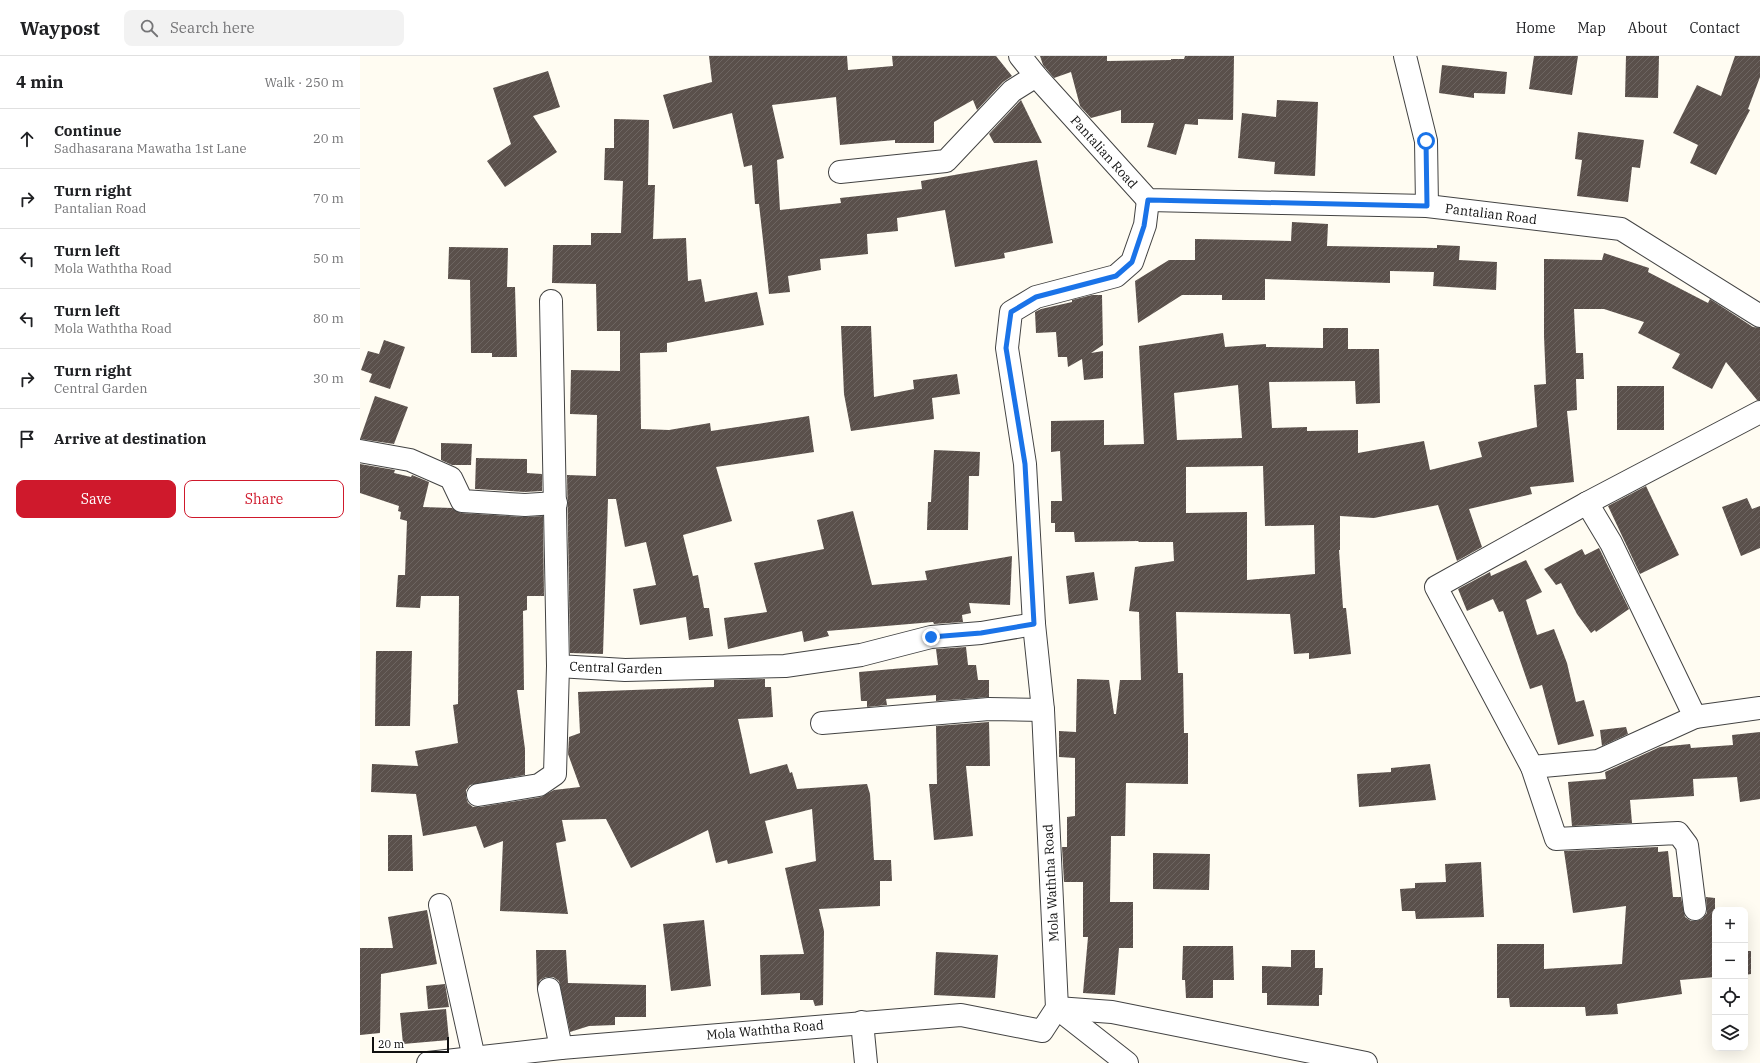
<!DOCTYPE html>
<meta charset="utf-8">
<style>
:root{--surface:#fff;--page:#f2f2f2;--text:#202124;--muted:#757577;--line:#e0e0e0;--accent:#cf192c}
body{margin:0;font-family:"IBM Plex Serif",serif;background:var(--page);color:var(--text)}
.controls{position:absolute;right:12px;bottom:12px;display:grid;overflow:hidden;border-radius:8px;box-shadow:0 4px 16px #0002}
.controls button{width:36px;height:36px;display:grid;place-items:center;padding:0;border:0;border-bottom:1px solid var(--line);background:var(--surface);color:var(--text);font:20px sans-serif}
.scale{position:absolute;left:12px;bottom:10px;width:77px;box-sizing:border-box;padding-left:4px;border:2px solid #101010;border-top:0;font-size:11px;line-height:14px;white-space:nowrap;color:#101010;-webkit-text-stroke:3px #fff;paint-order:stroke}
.stop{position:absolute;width:12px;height:12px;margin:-9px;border:3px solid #1a73e8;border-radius:50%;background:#fff}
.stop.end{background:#1a73e8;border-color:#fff;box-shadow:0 1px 4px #0008}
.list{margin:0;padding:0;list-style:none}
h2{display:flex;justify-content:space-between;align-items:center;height:52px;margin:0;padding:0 16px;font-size:17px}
h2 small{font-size:13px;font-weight:400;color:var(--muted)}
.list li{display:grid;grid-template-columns:26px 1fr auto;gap:12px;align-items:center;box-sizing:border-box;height:60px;padding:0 16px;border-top:1px solid var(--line)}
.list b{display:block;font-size:15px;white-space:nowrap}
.list p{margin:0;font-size:13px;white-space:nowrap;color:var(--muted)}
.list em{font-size:13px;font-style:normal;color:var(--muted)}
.actions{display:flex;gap:8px;padding:12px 16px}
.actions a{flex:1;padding:9px 0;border:1px solid var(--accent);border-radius:8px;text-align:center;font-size:14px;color:var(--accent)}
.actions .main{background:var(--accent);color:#fff}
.icon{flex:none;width:22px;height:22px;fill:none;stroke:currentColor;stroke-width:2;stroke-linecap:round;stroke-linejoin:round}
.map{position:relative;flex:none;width:1400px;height:1007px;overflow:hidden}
header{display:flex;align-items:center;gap:24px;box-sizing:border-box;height:56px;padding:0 20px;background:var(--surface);border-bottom:1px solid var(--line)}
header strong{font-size:19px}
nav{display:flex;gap:22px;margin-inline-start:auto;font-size:14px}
.search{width:280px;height:36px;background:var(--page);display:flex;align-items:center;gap:10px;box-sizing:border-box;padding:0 14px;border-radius:8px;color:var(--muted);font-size:15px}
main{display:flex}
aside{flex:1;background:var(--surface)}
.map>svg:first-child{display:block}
</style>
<header>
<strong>Waypost</strong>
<div class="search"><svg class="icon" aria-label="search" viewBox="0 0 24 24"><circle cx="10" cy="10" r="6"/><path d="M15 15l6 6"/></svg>Search here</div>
<nav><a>Home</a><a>Map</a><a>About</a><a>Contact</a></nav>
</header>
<main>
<aside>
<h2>4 min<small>Walk · 250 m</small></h2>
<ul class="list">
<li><svg class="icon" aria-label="ahead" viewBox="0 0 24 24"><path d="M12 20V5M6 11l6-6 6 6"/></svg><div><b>Continue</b><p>Sadhasarana Mawatha 1st Lane</p></div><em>20 m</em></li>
<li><svg class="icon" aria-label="right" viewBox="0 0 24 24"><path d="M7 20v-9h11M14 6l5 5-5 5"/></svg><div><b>Turn right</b><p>Pantalian Road</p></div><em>70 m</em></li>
<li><svg class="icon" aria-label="left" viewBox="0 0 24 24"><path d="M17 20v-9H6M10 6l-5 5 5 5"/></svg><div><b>Turn left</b><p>Mola Waththa Road</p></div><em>50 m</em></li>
<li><svg class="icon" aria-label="left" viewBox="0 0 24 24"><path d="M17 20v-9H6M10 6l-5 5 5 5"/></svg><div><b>Turn left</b><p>Mola Waththa Road</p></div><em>80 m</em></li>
<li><svg class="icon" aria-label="right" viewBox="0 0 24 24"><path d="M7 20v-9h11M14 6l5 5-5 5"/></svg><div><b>Turn right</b><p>Central Garden</p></div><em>30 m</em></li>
<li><svg class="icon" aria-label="arrive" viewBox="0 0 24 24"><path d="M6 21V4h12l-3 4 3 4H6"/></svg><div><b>Arrive at destination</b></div></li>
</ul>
<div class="actions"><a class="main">Save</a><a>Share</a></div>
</aside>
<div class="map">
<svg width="1400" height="1007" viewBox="0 0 1400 1007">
<defs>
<pattern id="building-hatch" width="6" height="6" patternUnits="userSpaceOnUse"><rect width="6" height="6" fill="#5a504b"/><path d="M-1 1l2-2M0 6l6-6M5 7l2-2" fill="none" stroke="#6d6561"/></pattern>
</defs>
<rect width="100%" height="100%" fill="#fffcf2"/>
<g fill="url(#building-hatch)" fill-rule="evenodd">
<polygon points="349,0 487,0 488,14 533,10 532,0 636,0 652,20 643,26 617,54 613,44 574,66 574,87 535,87 535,84 480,89 476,41 412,49 424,102 417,104 420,154 481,147 480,142 562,133 561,125 677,104 693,187 644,197 645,202 595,211 585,154 537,162 538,175 507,178 508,198 460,203 461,214 428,220 430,236 409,238 399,148 395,148 392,109 384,111 372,57 313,73 303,39 352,26"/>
<polygon points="680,0 747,0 747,5 811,4 811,3 824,3 825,0 874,0 873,64 838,63 838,69 825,68 816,99 787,91 794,67 761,67 761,54 731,62 720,50 711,16 694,22 683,9"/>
<polygon points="1174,0 1218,0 1212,39 1169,33"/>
<polygon points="1266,0 1299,0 1298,42 1265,41"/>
<polygon points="1375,0 1400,0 1400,21 1388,53 1390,54 1356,119 1330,107 1338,89 1313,77 1337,29 1361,40"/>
<polygon points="1082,9 1147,16 1145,38 1114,37 1114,42 1079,37"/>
<polygon points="188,15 200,51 173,60 197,96 145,131 127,105 151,88 133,32"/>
<polygon points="661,44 682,87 634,87 629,78"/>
<polygon points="917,44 958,46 955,120 914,118 915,106 878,102 882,57 916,61"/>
<polygon points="254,63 289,64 288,129 295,129 293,183 326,182 328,225 341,223 345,246 397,236 404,269 307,287 307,296 280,297 281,373 309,374 350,367 351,375 449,360 454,396 356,411 372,465 323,479 333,520 338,519 344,552 349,552 353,580 329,584 326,561 280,569 273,533 296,529 286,486 265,491 256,443 248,443 243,598 210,597 207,419 236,420 237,359 210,358 211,314 260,315 260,275 237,275 236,228 192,227 193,189 231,189 231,177 261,177 263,125 244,124 245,92 254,92"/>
<polygon points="1218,76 1284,84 1280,112 1272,111 1268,146 1217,140 1222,104 1215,103"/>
<polygon points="932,166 968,168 967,190 1077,192 1077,189 1100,190 1099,204 1137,206 1136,234 1073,230 1074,216 1030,215 1030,227 905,223 905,244 862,244 862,239 822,239 778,267 775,225 809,204 835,204 835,183 931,185"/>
<polygon points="89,191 148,192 147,231 155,231 157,301 132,301 132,297 111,297 110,224 88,223"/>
<path d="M1244,197L1289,212L1288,216L1348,247L1350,243L1393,271L1400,272V344H1397L1366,306L1352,333L1312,312L1320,298L1278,277L1284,266L1244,253H1214L1216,297H1223L1224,323H1216L1217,354L1207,355L1214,426L1170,431L1172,438L1109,453L1122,491L1097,505L1078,449L1014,462L980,460V494H979L983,552H986L991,598L949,603V597L934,598L930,558L816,556L818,617H823L824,677H828V728L766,727L765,780H751L750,846H773V892H759L755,939L723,937L728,881H723V826H704L702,791H707V761L715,760V702L699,701V675L716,676L717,623L749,624L754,658H756L760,624H781L779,556L769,555L775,511L814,505L813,486H778L779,485L715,486L714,476H695V467H691V445H702L700,395L691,396V365L744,364V389L784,388L779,290L863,277L865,291L906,288V291L963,292V272H988V293H1019L1020,347L996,348L995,325L909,326L912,372L947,371V375L998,374V397L1064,385L1070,414L1122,401L1118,386L1177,371L1174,329L1186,328L1184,280V203L1242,204ZM878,329L882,382L817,384L814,337ZM903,410L905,470L954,469L955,518L887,524V456L826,457V411Z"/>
<polygon points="732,239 742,239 743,289 731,297 743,295 743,322 724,324 722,303 708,311 707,301 698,301 696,276 676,277 675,256 681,253 712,246 712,244"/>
<polygon points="481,270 511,270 514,341 554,333 553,324 597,318 600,338 572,342 574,363 491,375 484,338"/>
<polygon points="24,284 45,291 30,333 9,326 12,318 1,314 8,295 19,298"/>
<rect x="1257" y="330" width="47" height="44"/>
<polygon points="15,340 48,351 34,388 0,383"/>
<polygon points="81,387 112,388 111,409 92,409 81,404"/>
<polygon points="574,394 620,396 619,420 609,420 608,474 567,474 568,446 571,446"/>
<polygon points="116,402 167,403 167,417 182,418 182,435 165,436 115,433"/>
<polygon points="0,408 35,414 34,417 51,421 52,419 69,426 63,451 92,452 101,457 164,461 183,460 184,540 167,540 167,554 163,555 164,634 157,634 165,693 165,719 110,729 106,734 106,741 108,747 113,751 120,751 181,741 194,734 220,731 208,698 209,681 220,677 218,636 354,631 354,624 405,623 405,631 411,631 413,661 378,663 390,718 427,708 430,717 432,716 437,733 507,728 510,738 514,804 531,804 532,825 520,825 520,850 459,853 464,875 463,949 455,950 453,944 440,944 440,937 401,939 400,899 444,898 425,812 456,805 452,753 405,765 413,797 368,808 367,804 356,807 348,774 271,812 246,763 202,764 206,785 196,787 208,858 140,855 143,785 124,792 116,770 63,780 56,738 11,736 12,708 58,710 55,695 98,687 93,649 98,648 99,540 61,540 60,552 36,551 38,519 45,519 47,465 40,463 41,456 38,455 39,450 0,437"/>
<polygon points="1286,430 1319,499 1280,518 1248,450"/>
<polygon points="1387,442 1392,453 1400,450 1400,492 1381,500 1362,451"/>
<polygon points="493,455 512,529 567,524 565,515 652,500 650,549 609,547 611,557 602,559 603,566 574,568 573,566 467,575 469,580 444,586 442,575 368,593 364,562 407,556 394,507 464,493 457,464"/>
<polygon points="1239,492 1269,553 1236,576 1235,574 1231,577 1217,558 1201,527 1196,529 1184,513 1222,493 1225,499"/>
<polygon points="1166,504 1182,536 1166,544 1177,579 1194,573 1207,607 1216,646 1224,644 1234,680 1198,689 1182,629 1170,633 1143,555 1139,556 1133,543 1107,555 1098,533 1130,516 1131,520"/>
<polygon points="734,516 738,544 709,548 706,520"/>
<polygon points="606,591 608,609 616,609 618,624 629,624 629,641 576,645 576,639 526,643 527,649 507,651 507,645 501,645 499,616 578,609 576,593"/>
<polygon points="16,595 52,595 50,670 15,670"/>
<polygon points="629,666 630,710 606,710 613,780 574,784 569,728 577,728 576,670"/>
<polygon points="1266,671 1268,678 1242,690 1240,674"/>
<polygon points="1400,676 1400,743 1380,746 1377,721 1333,723 1334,740 1270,744 1272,767 1212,770 1208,726 1246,723 1245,716 1300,691 1330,688 1331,692 1373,689 1372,679"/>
<polygon points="1070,708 1076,744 999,751 997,718 1031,716 1031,712"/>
<polygon points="28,779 52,779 53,815 28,815"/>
<polygon points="1298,791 1298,796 1308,795 1313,841 1321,841 1325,861 1331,865 1336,865 1342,863 1347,857 1346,841 1355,842 1355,921 1320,924 1322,938 1257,948 1258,958 1226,960 1225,951 1150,951 1149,942 1137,942 1137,888 1184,888 1184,913 1262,908 1266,850 1213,857 1204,795"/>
<polygon points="793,797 850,798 849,834 793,833"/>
<polygon points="1121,806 1124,861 1056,863 1055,855 1042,855 1040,833 1055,832 1055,827 1086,826 1085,808"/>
<polygon points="67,854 77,908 21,918 20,977 0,979 0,892 33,892 28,861"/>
<polygon points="344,864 351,930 311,935 303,868"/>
<polygon points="823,890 873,890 874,924 853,924 853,942 826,942 825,924 822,924"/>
<polygon points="176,894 206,894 208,927 286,929 286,961 255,961 255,969 229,970 210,976 199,925 193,921 186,921 180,924 177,934"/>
<polygon points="931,894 955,894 955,912 963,912 962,939 959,939 959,950 907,949 907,937 902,937 902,910 931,911"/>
<polygon points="1385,895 1391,895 1391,918 1385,919"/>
<polygon points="576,896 638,899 635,942 574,939"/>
<polygon points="85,928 89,951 68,953 66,930"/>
<polygon points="86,953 89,984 43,988 40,957"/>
</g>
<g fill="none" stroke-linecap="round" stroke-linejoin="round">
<g stroke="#434343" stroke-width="24">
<g id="street">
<polyline points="660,0 676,20 788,144 1067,150 1261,173 1400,260"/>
<polyline points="1045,0 1066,85 1067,150"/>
<polyline points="480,116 586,105 652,35 676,20"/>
<polyline points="191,245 198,610 265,614 425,610 501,599 571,581 621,577 674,568"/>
<polyline points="0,395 50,404 91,422 102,445 165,449 196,447"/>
<polyline points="1227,447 1251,487 1335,661 1400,652"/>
<polyline points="462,667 629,653 683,654"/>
<polyline points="1172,711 1238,705 1335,661"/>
<polyline points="118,739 179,729 195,718 198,610"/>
<polyline points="80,849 114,1002"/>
<polyline points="1335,853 1327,789 1318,777 1196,783 1172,711 1076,531 1227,447 1400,356"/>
<polyline points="189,933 201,992"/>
<polyline points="697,952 752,956 1006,1007"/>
<polyline points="697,952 767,1007"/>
<polyline points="502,966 506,1007"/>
<polyline points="68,1007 201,992 601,959 682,975 697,952 683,654 674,568 665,408 647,292 651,256 676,241 756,220 772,206 785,169 788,144"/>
</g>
</g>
<use href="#street" stroke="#fff" stroke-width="22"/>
</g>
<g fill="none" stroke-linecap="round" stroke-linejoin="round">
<polyline stroke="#1a73e8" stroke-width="5" points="571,581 621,577 674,568 665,408 646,292 651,256 676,241 756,220 772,206 784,170 788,144 1067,150 1066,85"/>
</g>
<g text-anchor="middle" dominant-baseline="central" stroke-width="4" stroke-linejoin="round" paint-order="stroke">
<g font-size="13" fill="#101010" stroke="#fff">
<text transform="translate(744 96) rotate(48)">Pantalian Road</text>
<text transform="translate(1131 158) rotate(7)">Pantalian Road</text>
<text transform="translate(256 612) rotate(2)">Central Garden</text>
<text transform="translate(691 827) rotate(-93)">Mola Waththa Road</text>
<text transform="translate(405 974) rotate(-5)">Mola Waththa Road</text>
</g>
</g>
</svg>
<div class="controls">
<button>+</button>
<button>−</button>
<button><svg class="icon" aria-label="locate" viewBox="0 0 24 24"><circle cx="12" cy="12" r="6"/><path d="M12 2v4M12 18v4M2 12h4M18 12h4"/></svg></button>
<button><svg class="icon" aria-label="layers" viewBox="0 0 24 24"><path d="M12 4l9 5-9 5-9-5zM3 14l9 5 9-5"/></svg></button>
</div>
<div class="scale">20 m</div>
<div class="stop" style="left:1066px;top:85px"></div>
<div class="stop end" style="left:571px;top:581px"></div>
</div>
</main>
